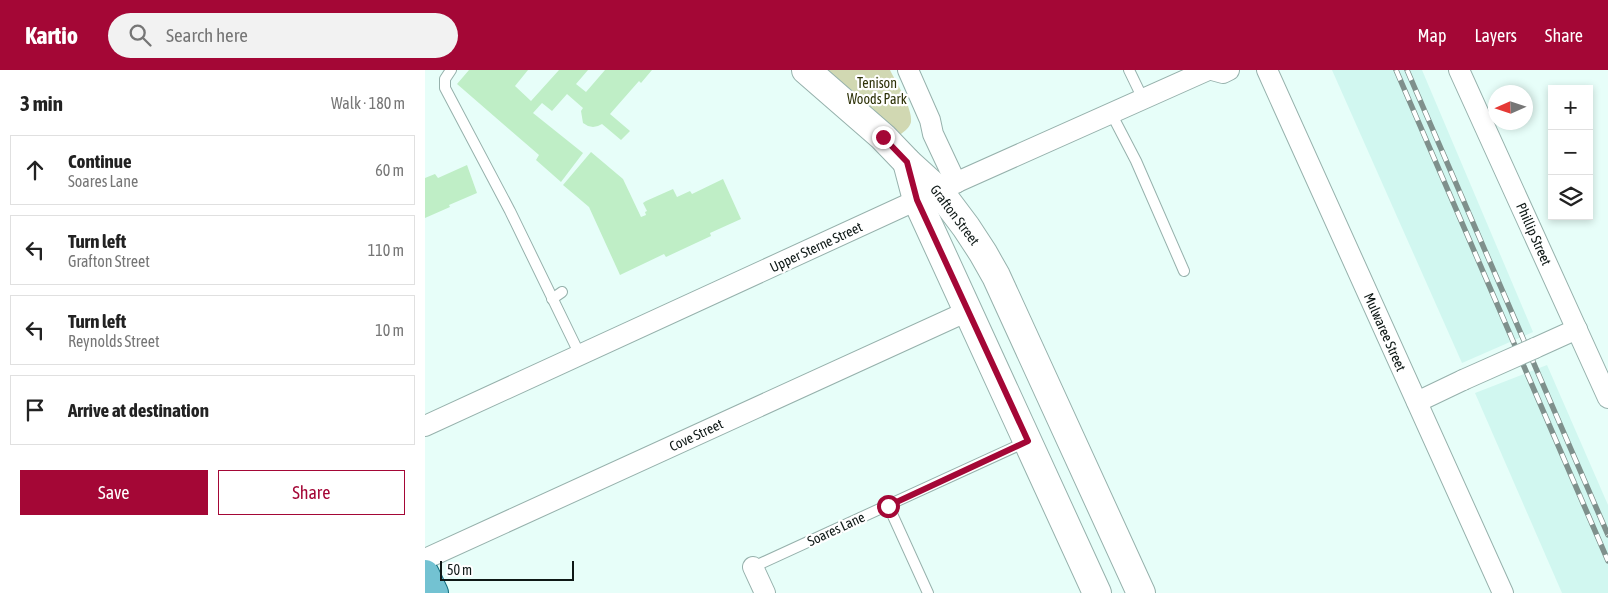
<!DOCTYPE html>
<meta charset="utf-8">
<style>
:root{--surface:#fff;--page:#f2f2f2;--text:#222;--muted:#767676;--line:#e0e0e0;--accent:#a40736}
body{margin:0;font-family:"Asap Condensed",sans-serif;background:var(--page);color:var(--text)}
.controls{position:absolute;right:15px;top:15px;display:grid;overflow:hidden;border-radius:0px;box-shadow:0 2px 8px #0003}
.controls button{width:45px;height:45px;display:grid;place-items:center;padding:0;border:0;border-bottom:1px solid var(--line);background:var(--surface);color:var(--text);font:25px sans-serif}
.compass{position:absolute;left:1063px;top:15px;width:45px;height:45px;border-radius:50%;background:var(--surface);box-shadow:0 2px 8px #0003;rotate:267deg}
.scale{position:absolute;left:15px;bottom:12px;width:134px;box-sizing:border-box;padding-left:5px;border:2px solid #0e1816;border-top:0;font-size:14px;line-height:18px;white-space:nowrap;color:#0e1816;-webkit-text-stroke:4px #fff;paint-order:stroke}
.stop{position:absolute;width:15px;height:15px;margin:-11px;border:4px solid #a40736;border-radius:50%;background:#fff}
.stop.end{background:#a40736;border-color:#fff;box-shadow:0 1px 5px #0008}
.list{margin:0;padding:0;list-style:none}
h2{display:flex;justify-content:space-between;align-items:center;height:65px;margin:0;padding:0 20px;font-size:21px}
h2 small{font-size:16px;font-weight:400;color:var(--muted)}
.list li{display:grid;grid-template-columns:32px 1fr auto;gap:15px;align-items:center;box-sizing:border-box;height:70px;margin:0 10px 10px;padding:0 10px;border:1px solid var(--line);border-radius:0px}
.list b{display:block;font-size:19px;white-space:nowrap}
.list p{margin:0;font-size:16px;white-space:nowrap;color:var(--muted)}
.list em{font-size:16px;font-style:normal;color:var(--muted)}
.actions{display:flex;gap:10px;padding:15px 20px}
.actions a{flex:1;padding:11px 0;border:1px solid var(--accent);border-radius:0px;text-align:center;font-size:18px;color:var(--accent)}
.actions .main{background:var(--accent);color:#fff}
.icon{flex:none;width:28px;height:28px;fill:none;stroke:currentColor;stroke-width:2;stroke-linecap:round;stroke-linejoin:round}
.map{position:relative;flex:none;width:1183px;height:523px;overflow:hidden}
header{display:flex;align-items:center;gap:30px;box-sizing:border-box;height:70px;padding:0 25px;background:var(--accent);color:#fff}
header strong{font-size:24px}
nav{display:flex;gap:28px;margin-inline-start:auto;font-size:18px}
.search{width:350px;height:45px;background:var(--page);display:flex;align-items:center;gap:12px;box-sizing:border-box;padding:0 18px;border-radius:28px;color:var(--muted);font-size:19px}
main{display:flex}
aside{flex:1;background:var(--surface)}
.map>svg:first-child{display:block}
</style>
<header>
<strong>Kartio</strong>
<div class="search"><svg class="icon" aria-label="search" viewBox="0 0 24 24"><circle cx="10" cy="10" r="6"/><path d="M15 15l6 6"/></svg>Search here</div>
<nav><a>Map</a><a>Layers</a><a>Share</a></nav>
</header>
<main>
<aside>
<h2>3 min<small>Walk · 180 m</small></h2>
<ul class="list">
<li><svg class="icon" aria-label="ahead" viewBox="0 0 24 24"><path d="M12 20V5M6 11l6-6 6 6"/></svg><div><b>Continue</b><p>Soares Lane</p></div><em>60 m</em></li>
<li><svg class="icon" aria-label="left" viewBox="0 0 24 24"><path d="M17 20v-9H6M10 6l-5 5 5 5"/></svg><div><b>Turn left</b><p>Grafton Street</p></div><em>110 m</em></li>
<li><svg class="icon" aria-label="left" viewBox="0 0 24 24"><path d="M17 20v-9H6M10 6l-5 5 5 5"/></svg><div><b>Turn left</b><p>Reynolds Street</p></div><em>10 m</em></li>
<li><svg class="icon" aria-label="arrive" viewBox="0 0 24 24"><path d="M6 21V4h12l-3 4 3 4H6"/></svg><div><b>Arrive at destination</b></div></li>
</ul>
<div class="actions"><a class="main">Save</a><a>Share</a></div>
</aside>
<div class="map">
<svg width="1183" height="523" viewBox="0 0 1183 523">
<rect width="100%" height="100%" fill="#e7fef9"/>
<g fill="#d1f7f0">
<polygon points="907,0 997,0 1108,262 1037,293"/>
<polygon points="1122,295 1183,435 1183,523 1137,523 1050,323"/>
</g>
<path fill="#d1d8b2" d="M401,0H465C471,12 488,39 486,52C485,57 480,61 476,64L468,63Z"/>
<g fill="#bfeec6">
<polygon points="44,0 103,0 90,16 106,31 134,0 163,0 151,14 161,22 180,0 227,0 216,13 214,11 185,44 205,61 196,70 177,54 173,56 168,57 163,56 158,53 156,41 158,38 142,24 127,41 117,33 108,43 158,83 136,112 111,90 114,85 32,14"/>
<polygon points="166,82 198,109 216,147 221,145 220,142 222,141 218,133 221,131 248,119 252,127 265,121 267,124 298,109 316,149 285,163 286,166 241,187 239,184 195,205 164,137 138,115"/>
<polygon points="42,95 52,123 24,135 25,137 0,148 0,108 10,104 13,108"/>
</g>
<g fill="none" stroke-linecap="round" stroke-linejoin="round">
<g stroke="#96b1ac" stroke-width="12">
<g id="lane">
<polyline points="26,0 20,9 20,18 85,141 155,285"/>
<polyline points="704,0 718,29"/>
<polyline points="686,43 711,91 759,201"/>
<polyline points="127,229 137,222"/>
<polyline points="463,435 503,523"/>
<polyline points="328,497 603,371"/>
</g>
</g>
<g stroke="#96b1ac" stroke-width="22">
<g id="street">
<polyline points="483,0 505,50 508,64 531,113"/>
<polyline points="787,0 798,3 804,0"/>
<polyline points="842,0 1078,523"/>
<polyline points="1034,0 1183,328"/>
<polyline points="1110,278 1152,259"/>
<polyline points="992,332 1038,310"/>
<polyline points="0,356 492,130 783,0"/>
<polyline points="0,489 543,241"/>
<polyline points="328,497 340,523"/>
</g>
</g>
<g stroke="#96b1ac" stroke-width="30">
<g id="secondary">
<polyline points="381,0 458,67 482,92 514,121 541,157 558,183 571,206 716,523"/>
<polyline points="482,92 492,130 672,523"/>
</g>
</g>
<g stroke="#136c7d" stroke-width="30">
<polyline id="primary" points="0,504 9,523"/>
</g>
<use href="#lane" stroke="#fff" stroke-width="10"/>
<use href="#street" stroke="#fff" stroke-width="20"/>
<use href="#secondary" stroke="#fff" stroke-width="28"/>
<use href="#primary" stroke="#73c2d2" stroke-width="28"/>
<g stroke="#7f908c" stroke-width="5.5">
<g id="rail">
<polyline points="971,0 1183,491"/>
<polyline points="982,0 1183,465"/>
</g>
</g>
<use href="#rail" stroke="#fff" stroke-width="4" stroke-dasharray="11" stroke-linecap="butt"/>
<g stroke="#96b1ac" stroke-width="22" stroke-linecap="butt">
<polyline id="street-bridge" points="1038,310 1110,278"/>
</g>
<use href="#street-bridge" stroke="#fff" stroke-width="20"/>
</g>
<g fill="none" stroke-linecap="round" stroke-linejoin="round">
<polyline stroke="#a40736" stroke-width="6" points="458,67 482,92 492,130 603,371 463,436"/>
</g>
<g text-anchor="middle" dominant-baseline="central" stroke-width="4.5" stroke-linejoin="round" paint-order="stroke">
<g font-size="14" fill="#2e3208" stroke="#fff">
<text x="452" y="13">Tenison<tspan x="452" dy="16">Woods Park</tspan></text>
</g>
<g font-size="14" fill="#0e1816" stroke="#fff">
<text transform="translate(530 145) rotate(53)">Grafton Street</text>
<text transform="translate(1109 164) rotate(66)">Phillip Street</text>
<text transform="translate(391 177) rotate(-25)">Upper Sterne Street</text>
<text transform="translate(960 262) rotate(66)">Mulwaree Street</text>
<text transform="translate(271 365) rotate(-25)">Cove Street</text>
<text transform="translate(411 459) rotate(-25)">Soares Lane</text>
</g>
</g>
</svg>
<div class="controls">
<button>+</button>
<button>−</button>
<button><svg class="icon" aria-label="layers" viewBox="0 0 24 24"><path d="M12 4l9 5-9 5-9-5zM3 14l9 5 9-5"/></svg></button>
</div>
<svg class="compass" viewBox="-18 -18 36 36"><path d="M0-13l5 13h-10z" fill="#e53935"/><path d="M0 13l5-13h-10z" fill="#767676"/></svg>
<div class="scale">50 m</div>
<div class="stop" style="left:463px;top:436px"></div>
<div class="stop end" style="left:458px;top:67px"></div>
</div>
</main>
